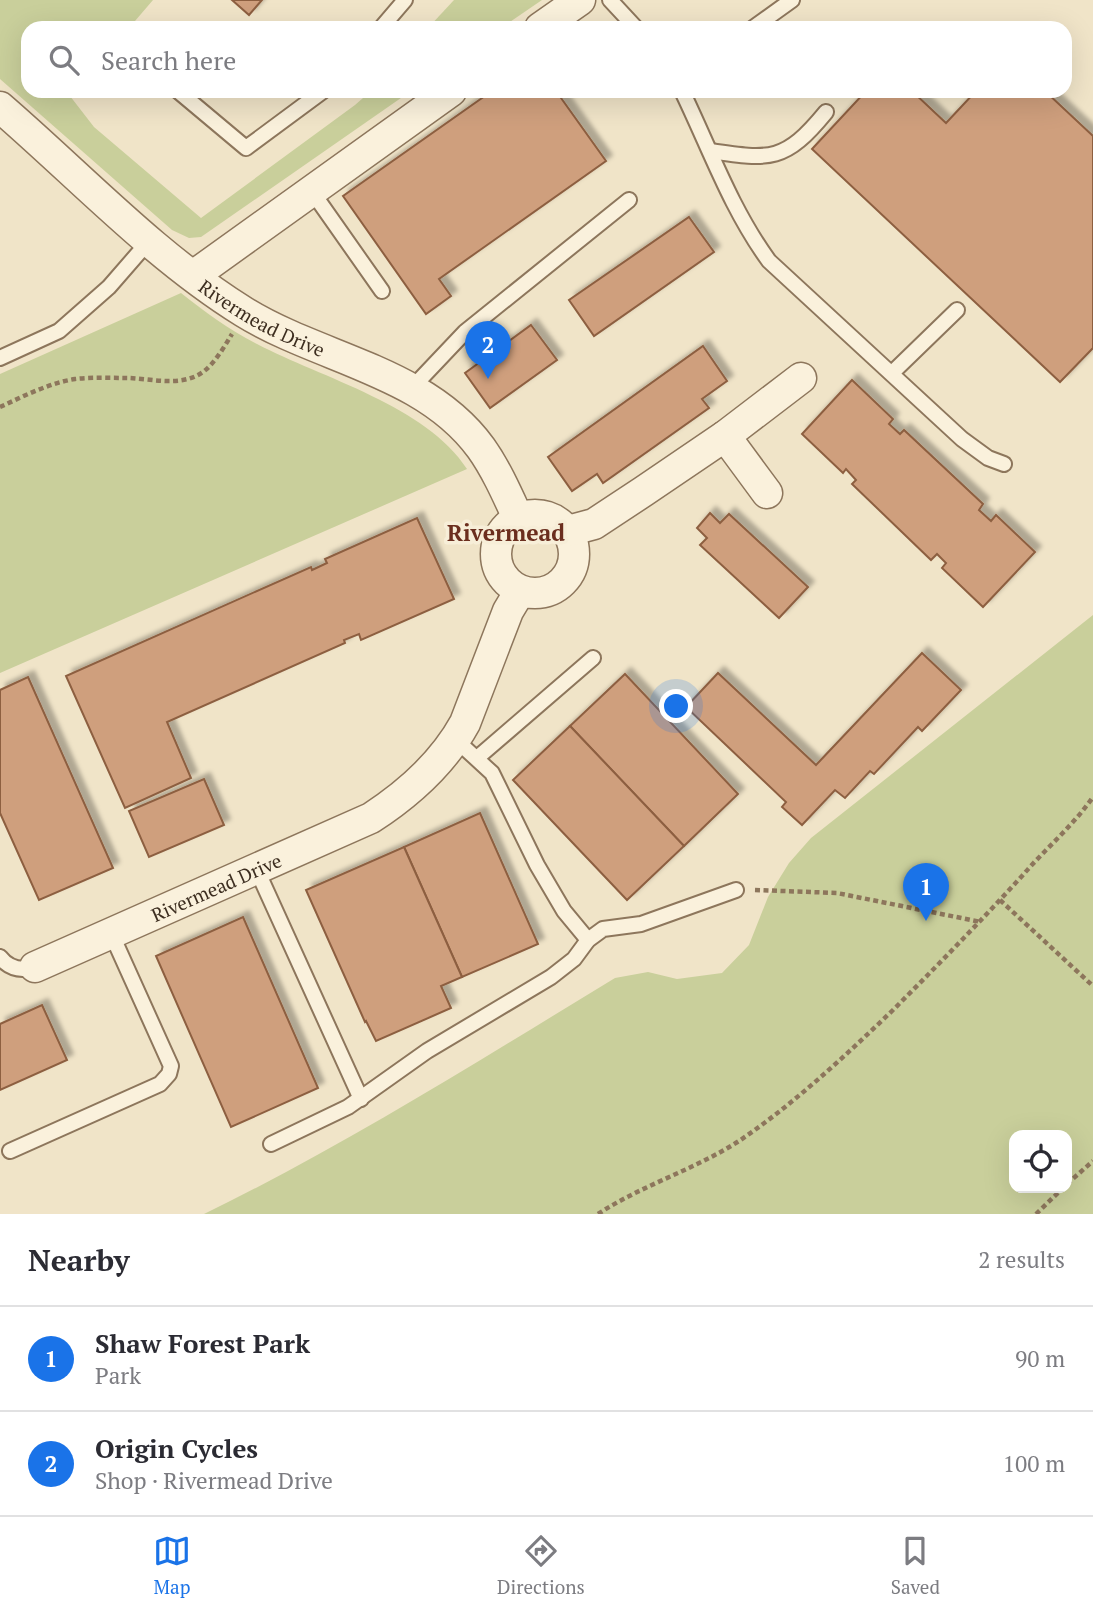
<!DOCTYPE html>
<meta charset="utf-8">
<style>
:root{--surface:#fff;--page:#f7f7f7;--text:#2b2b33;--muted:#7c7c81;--line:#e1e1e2;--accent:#1a73e8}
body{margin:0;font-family:"PT Serif",serif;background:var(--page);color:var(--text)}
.controls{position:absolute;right:21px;bottom:21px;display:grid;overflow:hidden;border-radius:14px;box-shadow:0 7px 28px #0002}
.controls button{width:63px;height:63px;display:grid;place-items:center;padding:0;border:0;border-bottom:2px solid var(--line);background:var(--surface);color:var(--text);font:35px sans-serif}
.you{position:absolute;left:677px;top:707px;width:24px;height:24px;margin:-18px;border:5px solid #fff;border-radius:50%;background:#1a73e8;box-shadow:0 0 0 10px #1a73e833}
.badge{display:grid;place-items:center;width:46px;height:46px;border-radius:50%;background:var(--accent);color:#fff;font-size:23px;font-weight:700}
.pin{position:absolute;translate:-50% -58px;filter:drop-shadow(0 2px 4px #0008)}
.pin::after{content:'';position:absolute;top:37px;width:24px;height:21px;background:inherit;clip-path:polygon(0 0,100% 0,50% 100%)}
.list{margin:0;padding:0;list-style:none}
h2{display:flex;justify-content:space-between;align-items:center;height:91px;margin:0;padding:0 28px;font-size:30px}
h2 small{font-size:23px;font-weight:400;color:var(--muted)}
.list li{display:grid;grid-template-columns:46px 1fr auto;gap:21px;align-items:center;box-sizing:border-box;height:105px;padding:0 28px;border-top:2px solid var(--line)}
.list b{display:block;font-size:26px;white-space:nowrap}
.list p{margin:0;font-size:23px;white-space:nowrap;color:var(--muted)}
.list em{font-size:23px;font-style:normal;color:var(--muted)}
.icon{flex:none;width:38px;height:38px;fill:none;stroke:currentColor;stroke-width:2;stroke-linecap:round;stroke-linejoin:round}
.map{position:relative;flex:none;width:1093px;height:1214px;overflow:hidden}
.search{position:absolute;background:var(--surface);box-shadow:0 7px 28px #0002;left:21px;right:21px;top:21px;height:77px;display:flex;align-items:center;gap:18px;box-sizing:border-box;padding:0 24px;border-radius:21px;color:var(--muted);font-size:26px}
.sheet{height:301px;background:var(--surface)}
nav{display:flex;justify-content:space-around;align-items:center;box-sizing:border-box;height:98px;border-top:2px solid var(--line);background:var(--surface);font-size:19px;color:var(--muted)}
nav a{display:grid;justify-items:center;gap:4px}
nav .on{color:var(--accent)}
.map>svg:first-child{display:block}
</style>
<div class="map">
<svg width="1093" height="1214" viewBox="0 0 1093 1214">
<defs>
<filter id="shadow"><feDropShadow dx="6" dy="-6" stdDeviation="2" flood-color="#0004"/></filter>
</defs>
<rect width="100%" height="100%" fill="#f0e4c8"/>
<g fill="#c9cf9b" fill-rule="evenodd">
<polygon points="0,0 153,0 129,28 28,28 28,91 74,91 70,96 94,127 201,218 355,105 371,91 411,91 201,237 189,238 172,230 0,79"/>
<polygon points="454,0 542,0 501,28 428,28"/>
<path d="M181,293C205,312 229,330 257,344C322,378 427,406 467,469L0,673V374Z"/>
<path d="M1093,615V1214H204C346,1145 480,1060 615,978L648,972L677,979L722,973L749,945L768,897L789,863L811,838ZM1014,1135H1067V1188H1014Z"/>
</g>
<g fill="#cf9f7d" stroke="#8d5f41" stroke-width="2" filter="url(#shadow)">
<polygon points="232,0 262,0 249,15"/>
<polygon points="492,91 556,91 606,161 439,279 451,296 426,314 343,196"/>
<polygon points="866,91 912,91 946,123 976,91 1045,91 1093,136 1093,348 1060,382 812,149"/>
<polygon points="689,217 714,252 594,336 569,300"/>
<polygon points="531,325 557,360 490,408 465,373"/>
<polygon points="703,346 727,381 702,399 709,408 603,483 597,474 572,491 548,457"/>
<polygon points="852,380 893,419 889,424 900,434 904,430 983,504 979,510 991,521 996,515 1035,552 983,607 942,568 946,563 937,554 931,560 852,484 856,480 846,469 843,473 802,434"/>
<polygon points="710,513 720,523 729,514 808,587 779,618 700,545 707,538 697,528"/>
<polygon points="417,518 454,599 361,640 359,634 344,640 345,643 167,722 191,778 125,808 66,676 311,567 312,570 327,563 325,559"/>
<polygon points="922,653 961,690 922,731 918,727 874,774 870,771 845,798 835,790 802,825 782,807 786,802 686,707 718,673 816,765"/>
<polygon points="625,674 738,794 684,846 570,726"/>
<polygon points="28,677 113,868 39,900 0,813 0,690"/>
<polygon points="570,726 684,846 627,900 513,780"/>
<polygon points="204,779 224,825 149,857 129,811"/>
<polygon points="480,813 538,944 462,977 404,847"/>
<polygon points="404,847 462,977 441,986 451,1008 376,1041 366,1021 365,1022 306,890"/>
<polygon points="243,917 318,1088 231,1127 156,956"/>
<polygon points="42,1005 67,1060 0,1090 0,1024"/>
</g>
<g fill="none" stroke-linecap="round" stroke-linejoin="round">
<g stroke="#8d765c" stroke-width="18">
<g id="service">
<polyline points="610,0 636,28"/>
<polyline points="381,28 405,0"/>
<polyline points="753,28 792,0"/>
<polyline points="178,91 246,148 323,91"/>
<path d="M682,91C710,149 731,209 769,261L962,439L988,458L1004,464"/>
<path d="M710,151C771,160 785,162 826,112"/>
<polyline points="311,190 382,291"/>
<polyline points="0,358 59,331 109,287 149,241"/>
<polyline points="892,373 957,310"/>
<polyline points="411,389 465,332 629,200"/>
<polyline points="456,740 492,773 537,865 564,911 588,940"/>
<polyline points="477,758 593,658"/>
<polyline points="256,868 361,1099"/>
<path d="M0,957C9,969 21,971 35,967"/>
<polyline points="271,1144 348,1107 427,1051 551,977 574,959 588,940 603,929 641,924 736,890"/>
<polyline points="10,1151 160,1084 169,1074 171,1066 111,933"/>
</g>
</g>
<g stroke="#8d765c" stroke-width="33">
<g id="minor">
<polyline points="540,28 580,0"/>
<path id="s1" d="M0,107C80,176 154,256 244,312C320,359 425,371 481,448C496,469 507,494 518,518"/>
<polyline points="193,276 451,91"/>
<polyline points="725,436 767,493"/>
<circle cx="535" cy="554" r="39"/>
<polyline points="568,531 594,524 644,491 725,436 801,378"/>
<path id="s2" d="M35,967L371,818C408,794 443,763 465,723L508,611L520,591"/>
</g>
</g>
<g stroke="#8d765c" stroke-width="4.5" stroke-dasharray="5 3.5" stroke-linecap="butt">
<path d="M0,407C24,396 49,383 75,379C93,377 112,378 129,378C153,379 182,387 203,372C215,363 224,347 232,334"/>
<polyline points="755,890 837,893 981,922"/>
<polyline points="1000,900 1093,986"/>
<polyline points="1067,1184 1093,1161"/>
<path d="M598,1214C642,1185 694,1170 739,1141C795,1103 844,1057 893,1010C937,966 980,922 1022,876C1045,849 1073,826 1093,797"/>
<polyline points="1036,1214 1063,1188"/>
</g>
<use href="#service" stroke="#faf1dc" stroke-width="14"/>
<use href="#minor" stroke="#faf1dc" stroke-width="30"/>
</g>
<g text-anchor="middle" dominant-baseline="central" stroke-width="7" stroke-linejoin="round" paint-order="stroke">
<g font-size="19" fill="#3d2e20" stroke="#f7eed8">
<text stroke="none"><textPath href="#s1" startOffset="338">Rivermead Drive</textPath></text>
<text stroke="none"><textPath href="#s2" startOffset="198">Rivermead Drive</textPath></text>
</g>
<g font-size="23" font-weight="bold" fill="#6b2e1e" stroke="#f7eed8">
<text x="506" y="532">Rivermead</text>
</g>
</g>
</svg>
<div class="controls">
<button><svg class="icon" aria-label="locate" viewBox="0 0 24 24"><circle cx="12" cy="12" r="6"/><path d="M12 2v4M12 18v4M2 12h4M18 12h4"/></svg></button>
</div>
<div class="you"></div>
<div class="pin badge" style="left:926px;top:921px">1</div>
<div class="pin badge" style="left:488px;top:379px">2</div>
<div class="search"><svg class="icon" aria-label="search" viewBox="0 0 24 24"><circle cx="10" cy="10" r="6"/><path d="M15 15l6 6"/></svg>Search here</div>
</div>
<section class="sheet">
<h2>Nearby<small>2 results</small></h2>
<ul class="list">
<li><span class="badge">1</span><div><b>Shaw Forest Park</b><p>Park</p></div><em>90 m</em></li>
<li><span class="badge">2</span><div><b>Origin Cycles</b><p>Shop · Rivermead Drive</p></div><em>100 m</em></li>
</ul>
</section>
<nav>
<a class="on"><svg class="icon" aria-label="map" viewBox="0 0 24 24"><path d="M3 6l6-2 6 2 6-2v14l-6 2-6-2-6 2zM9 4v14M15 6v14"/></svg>Map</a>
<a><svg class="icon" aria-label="directions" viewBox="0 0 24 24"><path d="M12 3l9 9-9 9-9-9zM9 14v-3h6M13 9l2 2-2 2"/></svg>Directions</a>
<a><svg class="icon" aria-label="saved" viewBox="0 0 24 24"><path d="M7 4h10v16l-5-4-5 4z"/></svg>Saved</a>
</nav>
